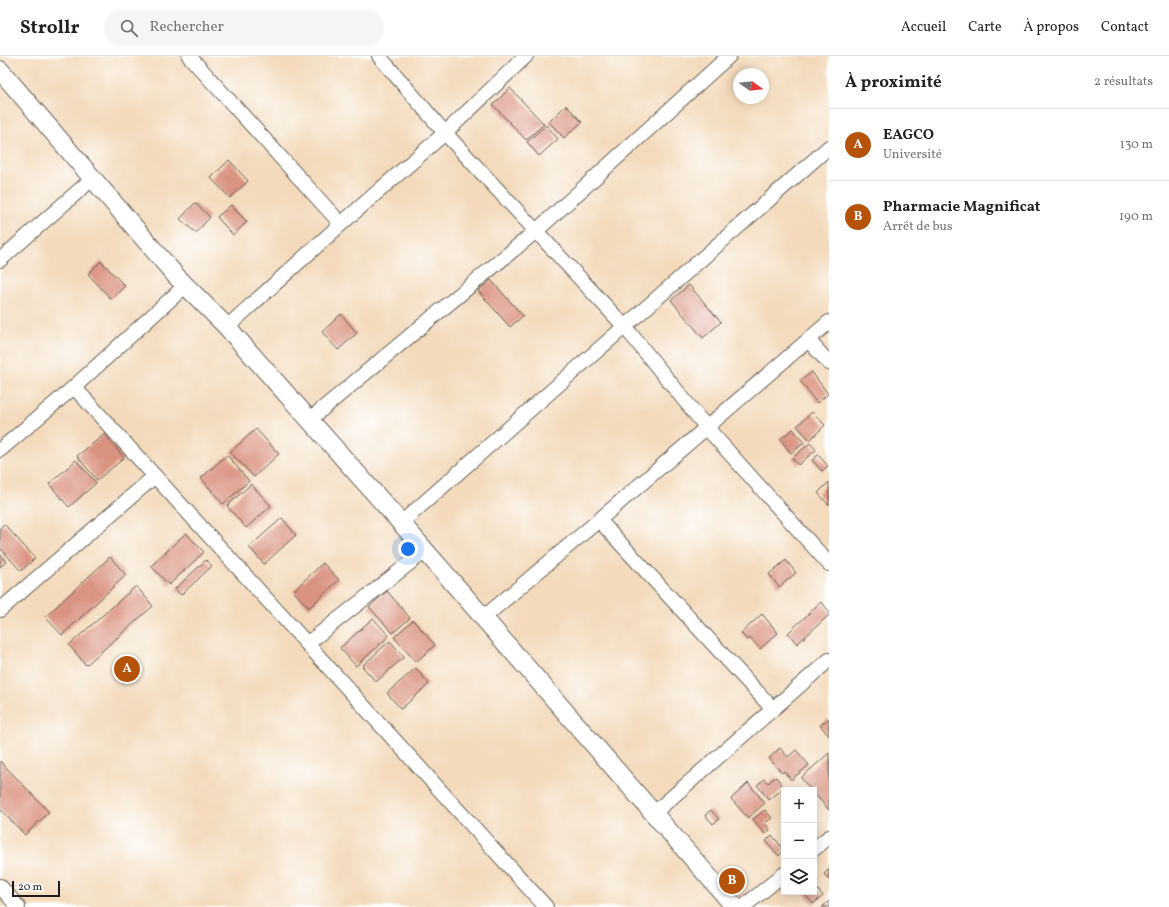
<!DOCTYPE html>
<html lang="fr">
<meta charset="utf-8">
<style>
:root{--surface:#fff;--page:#f6f6f6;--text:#202124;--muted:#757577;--line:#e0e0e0;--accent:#b45309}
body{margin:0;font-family:Vollkorn,serif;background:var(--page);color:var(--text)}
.controls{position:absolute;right:12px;bottom:12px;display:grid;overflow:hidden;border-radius:0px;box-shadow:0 2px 10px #0003}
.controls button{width:36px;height:36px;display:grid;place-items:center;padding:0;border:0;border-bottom:1px solid var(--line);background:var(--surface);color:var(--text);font:20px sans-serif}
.compass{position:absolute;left:733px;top:12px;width:36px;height:36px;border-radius:50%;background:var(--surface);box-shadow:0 2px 10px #0003;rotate:105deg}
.scale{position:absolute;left:12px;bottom:10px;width:48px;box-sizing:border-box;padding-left:4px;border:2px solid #1c1c1c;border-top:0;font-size:11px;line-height:14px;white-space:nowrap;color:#1c1c1c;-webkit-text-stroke:3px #fff;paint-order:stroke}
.you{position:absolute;left:408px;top:493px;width:14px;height:14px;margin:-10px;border:3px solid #fff;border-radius:50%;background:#1a73e8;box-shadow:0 0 0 6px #1a73e833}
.badge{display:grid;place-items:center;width:26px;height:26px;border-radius:50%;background:var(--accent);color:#fff;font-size:13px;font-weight:700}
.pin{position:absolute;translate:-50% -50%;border:2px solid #fff;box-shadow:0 1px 4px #0006}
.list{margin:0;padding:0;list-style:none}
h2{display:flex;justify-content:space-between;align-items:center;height:52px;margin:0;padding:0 16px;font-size:17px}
h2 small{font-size:13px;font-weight:400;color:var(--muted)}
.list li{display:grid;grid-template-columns:26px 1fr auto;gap:12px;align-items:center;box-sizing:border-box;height:72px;padding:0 16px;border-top:1px solid var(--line)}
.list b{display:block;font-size:15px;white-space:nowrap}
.list p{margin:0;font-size:13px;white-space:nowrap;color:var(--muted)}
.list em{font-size:13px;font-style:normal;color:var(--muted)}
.icon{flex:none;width:22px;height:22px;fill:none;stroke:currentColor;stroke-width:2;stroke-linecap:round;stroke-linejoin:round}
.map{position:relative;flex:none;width:829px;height:851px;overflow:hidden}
header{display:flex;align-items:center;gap:24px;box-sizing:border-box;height:56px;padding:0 20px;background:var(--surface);border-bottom:1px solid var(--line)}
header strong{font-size:19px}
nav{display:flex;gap:22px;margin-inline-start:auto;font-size:14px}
.search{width:280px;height:36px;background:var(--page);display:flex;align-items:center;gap:10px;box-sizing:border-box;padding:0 14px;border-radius:22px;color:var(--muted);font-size:15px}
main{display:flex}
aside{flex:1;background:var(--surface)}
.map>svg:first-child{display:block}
</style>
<header>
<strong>Strollr</strong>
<div class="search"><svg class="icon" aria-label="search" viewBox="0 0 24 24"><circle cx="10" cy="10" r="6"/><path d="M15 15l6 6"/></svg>Rechercher</div>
<nav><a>Accueil</a><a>Carte</a><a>À propos</a><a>Contact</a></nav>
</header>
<main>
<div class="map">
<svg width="829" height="851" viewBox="0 0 829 851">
<rect width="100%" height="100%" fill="#fff"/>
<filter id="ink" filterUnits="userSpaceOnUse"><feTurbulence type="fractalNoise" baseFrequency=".025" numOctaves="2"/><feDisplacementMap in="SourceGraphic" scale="8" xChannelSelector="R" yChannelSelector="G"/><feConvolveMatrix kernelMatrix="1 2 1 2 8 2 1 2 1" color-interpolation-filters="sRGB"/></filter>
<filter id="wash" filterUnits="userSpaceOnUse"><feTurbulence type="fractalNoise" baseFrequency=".012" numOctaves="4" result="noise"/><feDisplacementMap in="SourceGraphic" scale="16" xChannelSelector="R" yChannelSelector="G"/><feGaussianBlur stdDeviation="0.9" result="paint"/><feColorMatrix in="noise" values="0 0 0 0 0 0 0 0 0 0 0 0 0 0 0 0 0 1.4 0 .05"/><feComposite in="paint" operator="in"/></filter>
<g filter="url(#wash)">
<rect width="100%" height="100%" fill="#f3dabb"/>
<g id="blocks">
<g fill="#da9381">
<polygon points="510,32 544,68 526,84 493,49"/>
<polygon points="566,49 582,66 564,82 549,66"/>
<polygon points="546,69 558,83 539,100 527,86"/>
<polygon points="229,104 248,125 230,142 211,122"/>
<polygon points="195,147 210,161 196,177 180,163"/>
<polygon points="231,149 247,166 233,179 217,161"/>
<polygon points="101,205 125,230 111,243 88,218"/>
<polygon points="491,224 523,260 510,271 478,235"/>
<polygon points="689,229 721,266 703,282 671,244"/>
<polygon points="341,258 357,277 338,294 322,276"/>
<polygon points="812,316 828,338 817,347 800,325"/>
<polygon points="812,356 825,369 810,384 797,370"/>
<polygon points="256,373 279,398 254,421 230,396"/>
<polygon points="793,373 804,387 791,397 780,383"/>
<polygon points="105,378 124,402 97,424 77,400"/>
<polygon points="810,387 816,394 798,409 792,402"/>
<polygon points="227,399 249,425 223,448 201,422"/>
<polygon points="818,399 828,410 822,415 812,404"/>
<polygon points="76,404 96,427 69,451 49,428"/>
<polygon points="829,426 829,449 818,437"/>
<polygon points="251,428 271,450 246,472 227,450"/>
<polygon points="282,462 296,479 264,508 249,491"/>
<polygon points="4,468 35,502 21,515 0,492 0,472"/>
<polygon points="186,477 204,496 169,529 151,510"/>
<polygon points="0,498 6,506 0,511"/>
<polygon points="110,501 126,519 62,579 45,561"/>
<polygon points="206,504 212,510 181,539 175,533"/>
<polygon points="786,504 796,517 779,531 769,518"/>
<polygon points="323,507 339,524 309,552 293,535"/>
<polygon points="136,530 153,550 86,609 69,589"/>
<polygon points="387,535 410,562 393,577 369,551"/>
<polygon points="821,546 829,555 829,559 797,588 788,577"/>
<polygon points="762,558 778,577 760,593 750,582 747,584 741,577"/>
<polygon points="373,562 389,580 356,610 340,592"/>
<polygon points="413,564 435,589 416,606 394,581"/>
<polygon points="390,585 404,601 376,626 362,610"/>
<polygon points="416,612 429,628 401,653 387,637"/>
<polygon points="829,662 829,680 820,669"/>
<polygon points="780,692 788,701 796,694 809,709 791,724 784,715 782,717 769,702"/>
<polygon points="829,697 829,754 814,737 814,734 811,734 801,722"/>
<polygon points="0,705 49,756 25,779 0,753"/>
<polygon points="776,721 784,732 769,744 757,729 764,723 768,727"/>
<polygon points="748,727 765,747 748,762 731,743"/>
<polygon points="711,754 719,763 713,768 705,759"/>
<polygon points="765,754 772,762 765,767 770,774 765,778 753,763"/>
<polygon points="772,779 784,794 779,800 766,785"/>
<polygon points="829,813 829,824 824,818"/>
<polygon points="814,829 823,840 813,848 803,836 814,836"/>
<polygon points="829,845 829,851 822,851"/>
</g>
</g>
</g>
<g filter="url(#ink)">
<use href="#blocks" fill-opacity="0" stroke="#675e54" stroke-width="1"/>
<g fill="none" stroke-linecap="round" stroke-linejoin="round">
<g stroke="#675e54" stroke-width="16">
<g id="minor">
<polyline points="189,0 341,168"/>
<polyline points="379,0 445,77 625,271 707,372 829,508"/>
<polyline points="0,204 92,123"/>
<polyline points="227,271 341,168 445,77 526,0"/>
<polyline points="808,284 829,307"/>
<polyline points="74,331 546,851"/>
<polyline points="309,364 536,175 729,0"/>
<polyline points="0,394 74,331 185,230"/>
<polyline points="599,464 772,652"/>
<polyline points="401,467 829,91"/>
<polyline points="0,554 155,420"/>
<polyline points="483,562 599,464 829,266"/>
<polyline points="308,587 425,495"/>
<polyline points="654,757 829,604"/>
<polyline points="814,793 829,781"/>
<polyline points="0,830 18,851"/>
<polyline points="743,851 784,818"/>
</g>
</g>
<g stroke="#675e54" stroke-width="20">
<polyline id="tertiary" points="0,14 176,220 227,271 401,467 735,851"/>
</g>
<use href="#minor" stroke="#fff" stroke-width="14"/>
<use href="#tertiary" stroke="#fff" stroke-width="18"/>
</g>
</g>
</svg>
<div class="controls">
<button>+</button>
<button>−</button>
<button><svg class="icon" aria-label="layers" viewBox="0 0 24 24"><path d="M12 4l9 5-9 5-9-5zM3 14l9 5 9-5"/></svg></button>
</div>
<svg class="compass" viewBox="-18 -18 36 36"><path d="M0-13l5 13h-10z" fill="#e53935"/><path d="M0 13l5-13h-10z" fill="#757577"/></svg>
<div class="scale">20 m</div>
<div class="you"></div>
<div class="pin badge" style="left:127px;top:613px">A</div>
<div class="pin badge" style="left:732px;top:825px">B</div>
</div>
<aside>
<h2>À proximité<small>2 résultats</small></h2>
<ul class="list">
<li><span class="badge">A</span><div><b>EAGCO</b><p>Université</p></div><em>130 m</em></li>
<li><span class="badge">B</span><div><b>Pharmacie Magnificat</b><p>Arrêt de bus</p></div><em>190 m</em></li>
</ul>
</aside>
</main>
